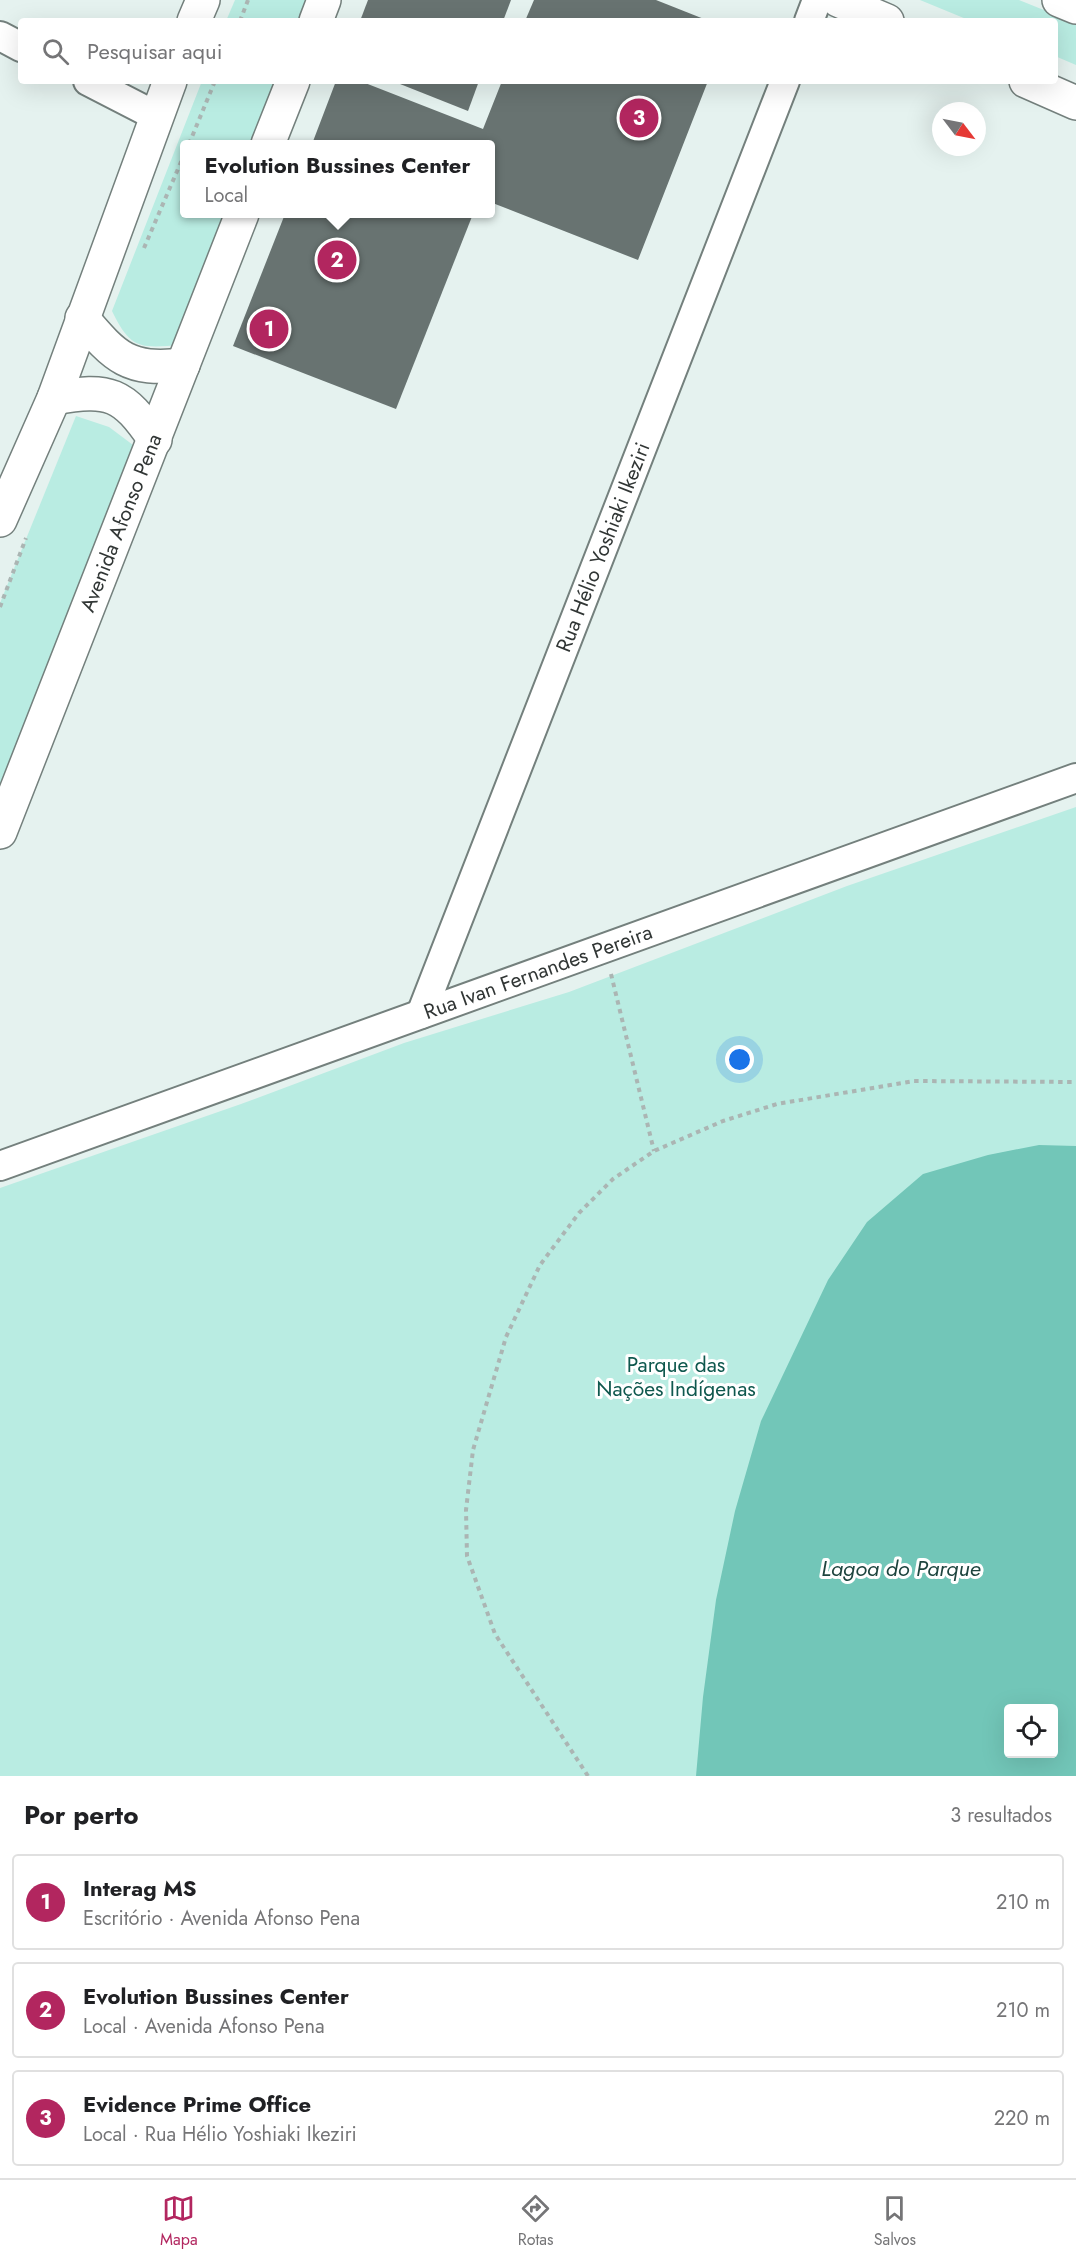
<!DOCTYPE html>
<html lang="pt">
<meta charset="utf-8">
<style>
:root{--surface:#fff;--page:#f6f6f6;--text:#202124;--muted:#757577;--line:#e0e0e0;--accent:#b2265f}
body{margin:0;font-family:Jost,sans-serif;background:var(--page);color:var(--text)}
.controls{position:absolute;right:18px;bottom:18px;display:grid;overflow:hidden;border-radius:6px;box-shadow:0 6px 24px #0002}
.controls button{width:54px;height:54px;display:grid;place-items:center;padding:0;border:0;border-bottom:2px solid var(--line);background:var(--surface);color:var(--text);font:30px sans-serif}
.compass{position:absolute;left:932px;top:102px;width:54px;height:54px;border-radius:50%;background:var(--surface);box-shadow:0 6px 24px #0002;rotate:122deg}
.you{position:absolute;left:740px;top:1060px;width:21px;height:21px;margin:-15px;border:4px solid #fff;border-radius:50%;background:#1a73e8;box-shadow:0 0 0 9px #1a73e833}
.badge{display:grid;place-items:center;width:39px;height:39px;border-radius:50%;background:var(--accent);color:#fff;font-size:20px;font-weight:700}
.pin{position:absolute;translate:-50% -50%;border:3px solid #fff;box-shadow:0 2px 6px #0006}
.popup{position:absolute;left:180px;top:140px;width:315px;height:78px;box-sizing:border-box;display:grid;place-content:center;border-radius:6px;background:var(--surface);filter:drop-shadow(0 2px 4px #0005);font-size:20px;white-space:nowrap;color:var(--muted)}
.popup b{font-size:22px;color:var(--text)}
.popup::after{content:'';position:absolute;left:50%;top:100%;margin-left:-12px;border:12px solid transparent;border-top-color:var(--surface)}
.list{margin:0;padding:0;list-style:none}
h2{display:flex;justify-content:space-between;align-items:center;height:78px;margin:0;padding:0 24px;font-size:26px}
h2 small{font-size:20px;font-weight:400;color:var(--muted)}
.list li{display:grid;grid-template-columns:39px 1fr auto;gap:18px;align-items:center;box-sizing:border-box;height:96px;margin:0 12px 12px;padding:0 12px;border:2px solid var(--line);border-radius:6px}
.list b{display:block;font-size:22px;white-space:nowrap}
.list p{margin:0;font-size:20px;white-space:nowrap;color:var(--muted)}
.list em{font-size:20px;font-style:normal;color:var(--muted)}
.icon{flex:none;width:33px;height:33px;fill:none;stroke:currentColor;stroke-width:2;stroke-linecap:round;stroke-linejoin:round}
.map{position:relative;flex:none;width:1076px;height:1776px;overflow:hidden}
.search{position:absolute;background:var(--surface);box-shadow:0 6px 24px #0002;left:18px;right:18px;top:18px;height:66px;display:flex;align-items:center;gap:15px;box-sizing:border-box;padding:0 21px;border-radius:6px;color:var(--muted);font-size:22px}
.sheet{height:402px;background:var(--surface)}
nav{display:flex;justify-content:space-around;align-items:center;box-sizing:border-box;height:84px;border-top:2px solid var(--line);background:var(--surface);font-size:16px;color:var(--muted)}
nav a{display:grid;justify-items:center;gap:3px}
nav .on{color:var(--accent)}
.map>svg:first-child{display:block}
</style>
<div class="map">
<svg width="1076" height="1776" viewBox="0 0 1076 1776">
<rect width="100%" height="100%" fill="#e5f2ef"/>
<g fill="#b9ece2" fill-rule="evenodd">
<polygon points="235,0 321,0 312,21 226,21"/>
<polygon points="920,0 1019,0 1076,23 1076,65 1055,56 1055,21 971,21"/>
<path d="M202,81H288L262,144H184V214H234L181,345C140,348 131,350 112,311Z"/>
<polygon points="76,416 109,427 137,448 0,795 0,603"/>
<path d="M1076,807V1776H0V1188L241,1104L404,1043L569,992L847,886ZM1008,1708H1054V1754H1008Z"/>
</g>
<path fill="#72c6b8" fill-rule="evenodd" d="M1039,1145L1076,1146V1776H696L703,1697L716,1600L735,1511L761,1421L828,1280L867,1222L923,1174L988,1155ZM1008,1708H1054V1754H1008Z"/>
<g fill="#687371">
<polygon points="368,0 511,0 503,21 360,21"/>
<polygon points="534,0 656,0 709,21 525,21"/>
<polygon points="336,81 360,81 483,129 502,81 708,81 638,260 490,202 490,144 312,144"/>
<polygon points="402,81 479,81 468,111 400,84"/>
<polygon points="285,214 473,214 396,409 233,346"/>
</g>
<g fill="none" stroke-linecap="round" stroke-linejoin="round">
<g stroke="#74807d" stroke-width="32">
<g id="minor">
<polyline points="809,21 817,0"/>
<polyline points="0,36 21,47"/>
<polyline points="88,81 156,116"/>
<path id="s1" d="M421,1014L785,81"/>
<path id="s2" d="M0,1166L1076,778"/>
</g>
</g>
<g stroke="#74807d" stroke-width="36">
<g id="secondary">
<polyline points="838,0 887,21"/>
<polyline points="1059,0 1076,7"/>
<polyline points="194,21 203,0"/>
<polyline points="316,21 324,0"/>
<polyline points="1026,81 1076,103"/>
<polyline points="268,144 293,81"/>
<path d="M82,318C116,358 128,371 183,365"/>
<path d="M54,398C110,388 123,393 155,440"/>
<polyline points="0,520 54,398 170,81"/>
<path id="s3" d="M0,832L242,214"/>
</g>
</g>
<g stroke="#abb5b3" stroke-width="4" stroke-dasharray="4.5 4.5" stroke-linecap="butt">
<polyline points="240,21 248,0"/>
<polyline points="189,144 215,81"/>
<polyline points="144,248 184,155"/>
<polyline points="0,607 26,538"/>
<polyline points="611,974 654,1151"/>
<polyline points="588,1776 495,1634 467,1556 466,1510 473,1450 506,1337 540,1265 579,1213 613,1179 654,1151 723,1121 777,1104 914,1081 1076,1082"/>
</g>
<use href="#minor" stroke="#fff" stroke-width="28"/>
<use href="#secondary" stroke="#fff" stroke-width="33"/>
</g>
<g text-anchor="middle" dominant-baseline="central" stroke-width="6" stroke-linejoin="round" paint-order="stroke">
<g font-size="21" fill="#313635" stroke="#fff">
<text stroke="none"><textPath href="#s3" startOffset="332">Avenida Afonso Pena</textPath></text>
<text stroke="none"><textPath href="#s1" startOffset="501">Rua Hélio Yoshiaki Ikeziri</textPath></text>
<text stroke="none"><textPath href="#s2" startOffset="572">Rua Ivan Fernandes Pereira</textPath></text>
</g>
<g font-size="21" fill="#0f584e" stroke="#fff">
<text x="676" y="1365">Parque das<tspan x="676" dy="24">Nações Indígenas</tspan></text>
</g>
<g font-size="22" font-style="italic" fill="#1e453f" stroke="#fff">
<text x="901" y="1568">Lagoa do Parque</text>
</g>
</g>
</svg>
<div class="controls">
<button><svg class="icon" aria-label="locate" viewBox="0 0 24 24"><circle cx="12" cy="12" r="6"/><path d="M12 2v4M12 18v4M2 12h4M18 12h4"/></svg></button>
</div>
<svg class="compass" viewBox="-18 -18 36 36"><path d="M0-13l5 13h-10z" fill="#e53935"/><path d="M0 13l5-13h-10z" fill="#757577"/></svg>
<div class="you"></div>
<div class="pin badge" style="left:269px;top:329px">1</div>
<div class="pin badge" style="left:337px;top:260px">2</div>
<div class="popup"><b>Evolution Bussines Center</b>Local</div>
<div class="pin badge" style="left:639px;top:118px">3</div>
<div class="search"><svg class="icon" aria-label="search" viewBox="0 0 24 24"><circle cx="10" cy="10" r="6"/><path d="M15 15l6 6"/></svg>Pesquisar aqui</div>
</div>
<section class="sheet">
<h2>Por perto<small>3 resultados</small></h2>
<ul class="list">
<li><span class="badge">1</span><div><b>Interag MS</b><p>Escritório · Avenida Afonso Pena</p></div><em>210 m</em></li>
<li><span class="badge">2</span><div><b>Evolution Bussines Center</b><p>Local · Avenida Afonso Pena</p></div><em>210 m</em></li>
<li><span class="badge">3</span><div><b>Evidence Prime Office</b><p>Local · Rua Hélio Yoshiaki Ikeziri</p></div><em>220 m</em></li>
</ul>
</section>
<nav>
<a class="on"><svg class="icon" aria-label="map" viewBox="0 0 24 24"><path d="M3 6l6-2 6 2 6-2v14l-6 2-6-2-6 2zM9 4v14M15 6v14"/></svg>Mapa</a>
<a><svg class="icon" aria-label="directions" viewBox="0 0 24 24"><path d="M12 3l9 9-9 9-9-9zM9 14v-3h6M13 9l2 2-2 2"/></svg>Rotas</a>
<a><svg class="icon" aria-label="saved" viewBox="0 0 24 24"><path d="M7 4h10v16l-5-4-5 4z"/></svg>Salvos</a>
</nav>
